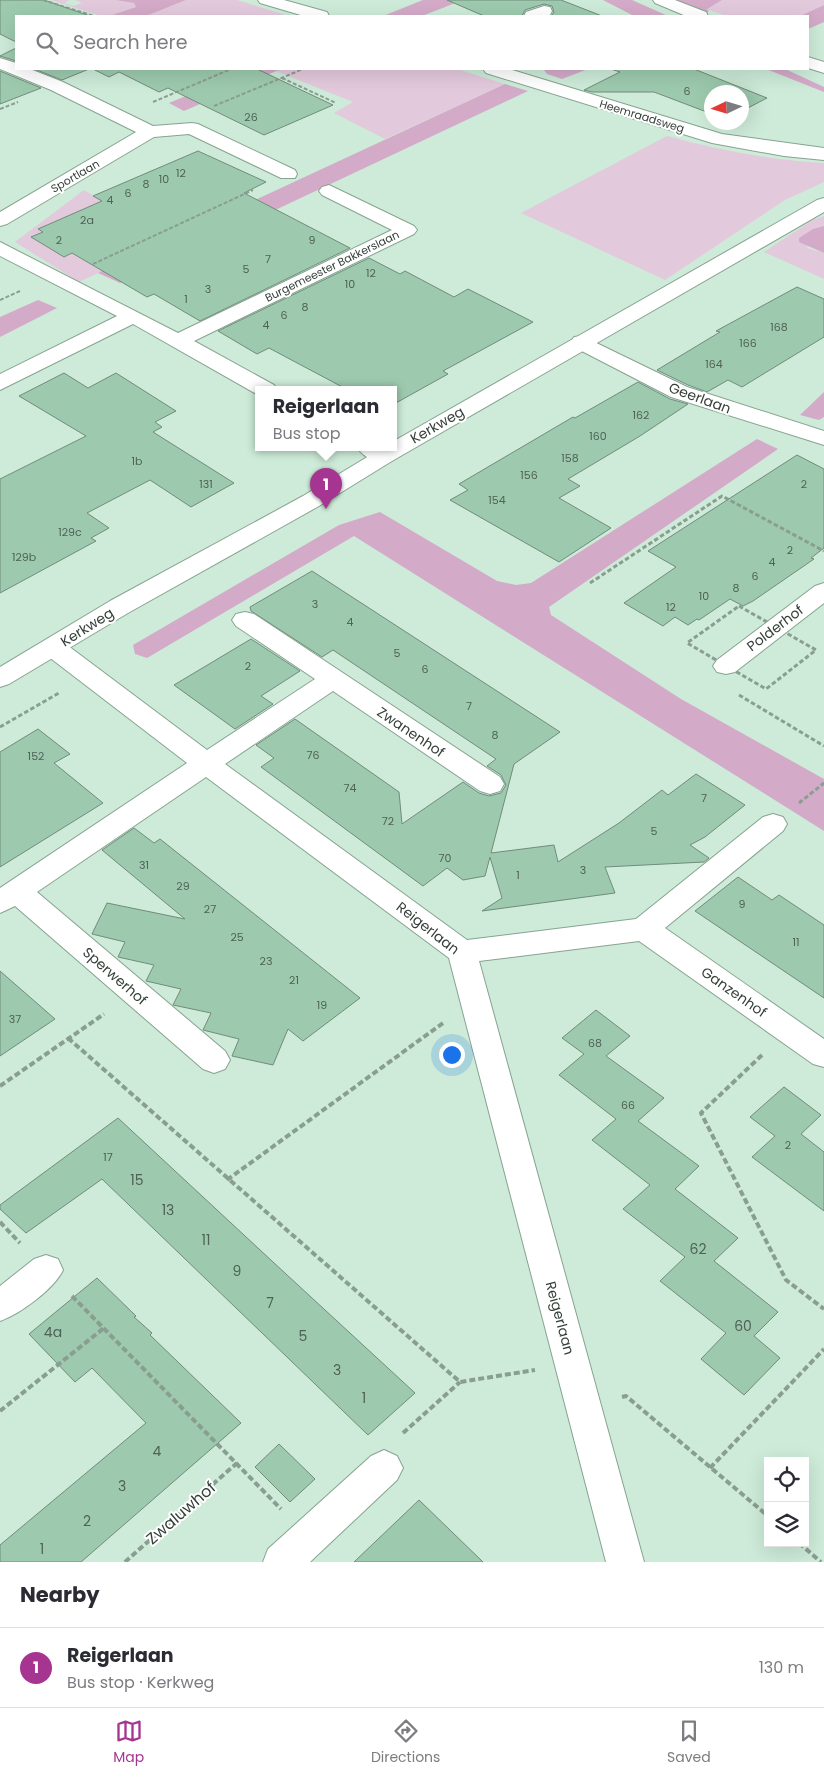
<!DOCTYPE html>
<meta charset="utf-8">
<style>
:root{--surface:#fff;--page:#f7f7f7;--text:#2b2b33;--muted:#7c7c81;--line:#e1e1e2;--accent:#a63591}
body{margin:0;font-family:Poppins,sans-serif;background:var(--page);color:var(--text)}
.controls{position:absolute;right:15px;bottom:15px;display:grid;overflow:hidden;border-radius:0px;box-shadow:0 5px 20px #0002}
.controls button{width:45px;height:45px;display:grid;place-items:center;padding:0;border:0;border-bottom:1px solid var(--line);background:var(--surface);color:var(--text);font:25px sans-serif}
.compass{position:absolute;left:704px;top:85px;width:45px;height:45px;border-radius:50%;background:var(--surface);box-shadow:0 5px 20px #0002;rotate:266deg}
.you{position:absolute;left:451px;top:1054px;width:18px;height:18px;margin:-12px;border:4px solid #fff;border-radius:50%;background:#1a73e8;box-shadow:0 0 0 8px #1a73e833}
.badge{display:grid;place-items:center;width:32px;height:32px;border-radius:50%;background:var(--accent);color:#fff;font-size:16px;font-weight:700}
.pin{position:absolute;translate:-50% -41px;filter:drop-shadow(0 1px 2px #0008)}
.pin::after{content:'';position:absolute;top:26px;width:18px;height:15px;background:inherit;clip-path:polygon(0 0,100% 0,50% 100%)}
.popup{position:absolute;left:255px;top:386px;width:142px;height:65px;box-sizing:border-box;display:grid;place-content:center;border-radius:0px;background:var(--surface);filter:drop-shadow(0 1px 4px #0005);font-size:16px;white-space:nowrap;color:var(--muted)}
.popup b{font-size:19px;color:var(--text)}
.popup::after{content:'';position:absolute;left:50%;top:100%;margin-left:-10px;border:10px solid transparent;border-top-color:var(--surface)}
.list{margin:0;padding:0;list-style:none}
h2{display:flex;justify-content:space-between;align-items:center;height:65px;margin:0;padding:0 20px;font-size:21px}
h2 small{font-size:16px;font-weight:400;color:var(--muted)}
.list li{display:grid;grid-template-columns:32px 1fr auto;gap:15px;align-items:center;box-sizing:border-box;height:80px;padding:0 20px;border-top:1px solid var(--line)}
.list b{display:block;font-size:19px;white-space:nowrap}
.list p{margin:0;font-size:16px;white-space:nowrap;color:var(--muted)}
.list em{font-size:16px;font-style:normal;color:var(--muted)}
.icon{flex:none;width:28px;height:28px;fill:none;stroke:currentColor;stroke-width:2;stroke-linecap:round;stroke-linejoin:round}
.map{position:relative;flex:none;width:824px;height:1562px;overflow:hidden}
.search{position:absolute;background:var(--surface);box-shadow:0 5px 20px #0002;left:15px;right:15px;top:15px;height:55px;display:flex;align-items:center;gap:12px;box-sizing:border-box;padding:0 18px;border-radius:0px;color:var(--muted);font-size:19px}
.sheet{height:145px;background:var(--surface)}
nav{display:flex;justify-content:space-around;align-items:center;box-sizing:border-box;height:70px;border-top:1px solid var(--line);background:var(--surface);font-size:14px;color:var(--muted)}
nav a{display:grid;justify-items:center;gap:2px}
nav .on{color:var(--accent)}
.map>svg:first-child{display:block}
</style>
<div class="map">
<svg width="824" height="1562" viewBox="0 0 824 1562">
<rect width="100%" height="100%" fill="#cdebd8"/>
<g fill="#e3c9dc">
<polygon points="51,0 69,0 64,3 74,6 82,3 75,0 115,0 134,3 136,7 109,16 101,16"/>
<polygon points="186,0 237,0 289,16 146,16"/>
<polygon points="722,0 824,0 824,5 800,16 726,16 706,9"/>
<polygon points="281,69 457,69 505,84 385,139 334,113 353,102 276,71"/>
<path d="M667,136C718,150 770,160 824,163V182L785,200L665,280L521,213Z"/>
<polygon points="84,190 168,240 79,282 15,242"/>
<polygon points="824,216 824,226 813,229 807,248 824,253 824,279 764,252 811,221"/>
</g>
<g fill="#d3aac8">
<polygon points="115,0 186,0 146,16 109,16 136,7 134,3"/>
<polygon points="423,0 463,0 422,16 383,16"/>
<polygon points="603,0 632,0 668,16 634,16"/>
<polygon points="675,0 722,0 707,9 709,11 706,13"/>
<polygon points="824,5 824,22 808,29 808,16 800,16"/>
<polygon points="251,69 281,69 184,111 169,103"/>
<polygon points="547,69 588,69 562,79 547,74 544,70"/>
<polygon points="766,69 785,69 824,87 824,92"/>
<polygon points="505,84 528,91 120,283 98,273"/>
<polygon points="824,226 824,253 799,242 799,238 813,229"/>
<polygon points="38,300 57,308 0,337 0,317"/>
<polygon points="824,392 824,417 819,420 800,415"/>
<polygon points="757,439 778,449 549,607 551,615 681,699 824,779 824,831 354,536 147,658 135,654 133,645 339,525 380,512 497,581 516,585 531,583"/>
</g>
<g fill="#9dcaae" stroke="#708c7b">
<polygon points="0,0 44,0 90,16 16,16 16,42 0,34"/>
<polygon points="447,0 561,0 602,16 551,16 554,12 552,6 544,4 525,10 522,16 484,16"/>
<polygon points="16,48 16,61 0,56"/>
<polygon points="34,69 89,69 62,80"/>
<polygon points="93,69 257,69 333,105 264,135 168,88 159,92 119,72 109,77"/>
<polygon points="611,69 694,69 767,98 742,111 742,92 712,92 712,114 654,92 592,92 584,90 620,72"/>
<polygon points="0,71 41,88 0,104"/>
<polygon points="198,151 266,182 244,193 350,248 200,321 154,294 147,297 72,253 64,257 31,237 43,232 38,229 102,201 93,196"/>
<polygon points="369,258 400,274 405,271 454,297 468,289 533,322 443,371 448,374 394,404 394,390 348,390 269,348 257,354 218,331"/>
<polygon points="797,287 824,299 824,337 742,387 728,380 707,392 688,385 657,370 720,332 716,331"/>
<polygon points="64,373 88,388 116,373 176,411 155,422 162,427 153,432 234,483 191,507 150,480 87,513 109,528 91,538 96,541 0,593 0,479 86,436 19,396"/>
<polygon points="638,382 670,399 688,404 640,436 568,479 580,486 559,498 611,528 559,562 450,500 468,490 459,484 573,417 575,418"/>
<polygon points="797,455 824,469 824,548 811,558 814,559 753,601 743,606 730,599 699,620 697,619 688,625 675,617 663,626 624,603 676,567 648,551"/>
<polygon points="312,571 560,732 514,764 491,853 554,845 558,862 619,823 662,790 668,795 696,774 745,805 705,837 690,845 709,858 704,862 605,867 615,893 482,911 502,898 490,857 485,876 463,880 447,868 423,886 261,767 274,758 256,745 295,719 399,792 402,824 463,782 479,793 489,796 501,793 506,785 501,775 487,766 496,759 333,650 322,657 251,611 250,607"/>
<polygon points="251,639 300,671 261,696 273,704 235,729 174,685"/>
<polygon points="38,729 70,754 54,763 103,803 0,867 0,752"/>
<polygon points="134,828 154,843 160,839 360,998 303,1041 288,1029 273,1065 232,1056 239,1039 203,1030 211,1013 173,1005 181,989 146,981 154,965 118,957 125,942 92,934 107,903 185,919 102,850"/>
<polygon points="738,877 772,900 779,895 824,925 824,998 695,911"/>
<polygon points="0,971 55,1019 0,1056"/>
<polygon points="596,1010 630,1036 606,1056 664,1098 638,1121 699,1166 675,1189 738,1238 714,1261 778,1312 754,1336 780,1358 744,1395 701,1359 726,1333 660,1281 685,1257 623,1209 650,1185 592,1140 616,1119 559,1075 584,1054 562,1038"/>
<polygon points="784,1087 821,1115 801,1134 824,1152 824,1211 752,1157 775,1136 750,1117"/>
<polygon points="118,1118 273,1262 415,1393 368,1435 102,1179 26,1233 0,1209 0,1205"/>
<polygon points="97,1278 136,1316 134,1317 152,1333 150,1335 241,1423 81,1562 0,1562 0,1545 146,1423 92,1368 75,1382 29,1334"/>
<polygon points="279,1444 315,1479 290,1502 255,1467"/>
<polygon points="419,1500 483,1562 354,1562"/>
</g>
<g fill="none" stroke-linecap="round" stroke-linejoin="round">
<g stroke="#87a391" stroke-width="2">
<g id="minor">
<polygon points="258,0 284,0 327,12 329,16 304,16 260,3"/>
<polygon points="653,0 675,0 706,12 708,16 686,16 655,3"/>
<polygon points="544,6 550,7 552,11 550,15 524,16 526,12"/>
<polygon points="808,57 824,62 824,73 808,68"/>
<polygon points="0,58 16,63 16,69 30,69 63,82 153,126 192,123 198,124 295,170 297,174 295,178 281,178 189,134 154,137 7,224 0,226 0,212 136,132 51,90 0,69"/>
<polygon points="483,69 509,69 722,134 824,148 824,160 784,156 712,143 486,73"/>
<polygon points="329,185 414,226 417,230 414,234 194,341 274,385 277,390 258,390 258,395 133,324 0,390 0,374 117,316 0,256 0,242 178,333 392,230 322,195 319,191 322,187"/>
<polygon points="582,336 687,387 824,431 824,445 671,397 574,347 571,342 574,337"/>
<path d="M358,448H386L395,456L392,461C380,464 364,459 358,448Z"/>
<polygon points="824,583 824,603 735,672 726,674 717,672 713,666 717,660 815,586"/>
<polygon points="245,612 254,614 500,777 504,784 500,791 490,794 480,791 333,691 225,764 467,940 636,919 763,817 773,814 783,817 787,824 783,831 665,928 824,1039 824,1067 813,1064 639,941 479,961 644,1562 606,1562 449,958 206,777 37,892 225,1051 230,1060 225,1069 214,1073 203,1069 15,906 0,913 0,888 187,763 45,654 41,648 45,642 54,640 63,642 207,750 315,679 236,626 232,620 236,614"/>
<path d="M46,1255L58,1259L63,1270C54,1289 20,1314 0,1321V1286L34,1259Z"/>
<polygon points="384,1450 397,1456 403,1468 397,1480 310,1562 263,1562 268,1549 371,1456"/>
</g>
</g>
<g stroke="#87a391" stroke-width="2">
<polygon id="tertiary" points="824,198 824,212 392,461 319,506 128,613 9,684 0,687 0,667 110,601 303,496 382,448 394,448 394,441 817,200"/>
</g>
<g stroke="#899e91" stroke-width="2" stroke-dasharray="4 2" stroke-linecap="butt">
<polyline points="43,0 94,16"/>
<polyline points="282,78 336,103"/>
<polyline points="153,102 231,69"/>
<polyline points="214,106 303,69"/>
<polyline points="0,109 18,102"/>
<polyline points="93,264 253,190"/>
<polyline points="0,300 20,291"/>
</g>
<g stroke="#899e91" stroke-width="3" stroke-dasharray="4.5 2.5" stroke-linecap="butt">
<polyline points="590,583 722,496 824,551"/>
<polygon points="739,606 816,650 766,689 687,643"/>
<polyline points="739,695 824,746"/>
<polyline points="0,727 59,693"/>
<polyline points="799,803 824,783"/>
</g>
<g stroke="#899e91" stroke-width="4" stroke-dasharray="6 3" stroke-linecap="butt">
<polyline points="68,1038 460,1382 535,1370"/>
<polyline points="762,1055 701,1113 786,1280 824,1309"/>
<polyline points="0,1086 104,1014"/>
<polyline points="227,1180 443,1023"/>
<polyline points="0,1222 20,1243"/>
<polyline points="72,1296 281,1509"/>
<polyline points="622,1397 626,1396 768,1516"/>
<polyline points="0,1411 104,1328"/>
<polyline points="403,1433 460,1382"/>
<polyline points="710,1468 824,1349"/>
<polyline points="799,1543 821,1562"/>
<polyline points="125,1562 237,1463"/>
</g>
<use href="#minor" fill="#fff" fill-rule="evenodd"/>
<use href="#tertiary" fill="#fff" fill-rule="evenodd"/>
</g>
<g text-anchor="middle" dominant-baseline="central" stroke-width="4" stroke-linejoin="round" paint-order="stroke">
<g font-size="11" fill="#4f6256">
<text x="687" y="91">6</text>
<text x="251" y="117">26</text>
<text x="181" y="173">12</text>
<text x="164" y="179">10</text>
<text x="146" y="184">8</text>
<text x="128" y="193">6</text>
<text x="110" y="200">4</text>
<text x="87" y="220">2a</text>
<text x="59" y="240">2</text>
<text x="312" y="240">9</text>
<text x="268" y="259">7</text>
<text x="246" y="269">5</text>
<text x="371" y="273">12</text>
<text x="350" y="284">10</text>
<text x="208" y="289">3</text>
<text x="186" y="299">1</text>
<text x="305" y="307">8</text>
<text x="284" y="315">6</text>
<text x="266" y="325">4</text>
<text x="779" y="327">168</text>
<text x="748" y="343">166</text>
<text x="714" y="364">164</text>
<text x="641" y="415">162</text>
<text x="598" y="436">160</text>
<text x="570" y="458">158</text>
<text x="137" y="461">1b</text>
<text x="529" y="475">156</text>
<text x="206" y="484">131</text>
<text x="804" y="484">2</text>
<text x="497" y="500">154</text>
<text x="70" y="532">129c</text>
<text x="790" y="550">2</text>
<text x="24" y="557">129b</text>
<text x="772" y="562">4</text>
<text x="755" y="576">6</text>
<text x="736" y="588">8</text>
<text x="704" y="596">10</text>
<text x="315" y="604">3</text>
<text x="671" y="607">12</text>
<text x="350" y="622">4</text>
<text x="397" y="653">5</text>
<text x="248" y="666">2</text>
<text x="425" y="669">6</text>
<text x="469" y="706">7</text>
<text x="495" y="735">8</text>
<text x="313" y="755">76</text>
<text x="36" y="756">152</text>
<text x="350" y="788">74</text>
<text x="704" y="798">7</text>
<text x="388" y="821">72</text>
<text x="654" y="831">5</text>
<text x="445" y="858">70</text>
<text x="144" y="865">31</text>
<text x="583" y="870">3</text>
<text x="518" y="875">1</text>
<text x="183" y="886">29</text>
<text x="742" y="904">9</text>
<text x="210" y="909">27</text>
<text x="237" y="937">25</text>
<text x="796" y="942">11</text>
<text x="266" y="961">23</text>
<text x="294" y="980">21</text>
<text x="322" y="1005">19</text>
<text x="15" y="1019">37</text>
<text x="595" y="1043">68</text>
<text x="628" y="1105">66</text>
<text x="788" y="1145">2</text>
<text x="108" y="1157">17</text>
</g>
<g font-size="11" fill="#354039" stroke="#fff">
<text transform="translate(642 116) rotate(17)">Heemraadsweg</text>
<text transform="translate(75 176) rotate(-30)">Sportlaan</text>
<text transform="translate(332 266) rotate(-26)">Burgemeester Bakkerslaan</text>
</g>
<g font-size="14" fill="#354039" stroke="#fff">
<text transform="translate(700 398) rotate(20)">Geerlaan</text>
<text transform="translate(437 425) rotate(-30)">Kerkweg</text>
<text transform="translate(87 627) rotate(-32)">Kerkweg</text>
<text transform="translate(775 628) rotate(-37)">Polderhof</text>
<text transform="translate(411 732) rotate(34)">Zwanenhof</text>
<text transform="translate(428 928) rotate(38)">Reigerlaan</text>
<text transform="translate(115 976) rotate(41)">Sperwerhof</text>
<text transform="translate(734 992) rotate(35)">Ganzenhof</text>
<text transform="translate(560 1318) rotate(75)">Reigerlaan</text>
</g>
<g font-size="14" fill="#4f6256">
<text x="137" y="1180">15</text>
<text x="168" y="1210">13</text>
<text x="206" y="1240">11</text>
<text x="698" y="1249">62</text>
<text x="237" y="1271">9</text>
<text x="270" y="1303">7</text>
<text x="743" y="1326">60</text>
<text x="53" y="1332">4a</text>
<text x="303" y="1336">5</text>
<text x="337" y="1370">3</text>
<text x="364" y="1398">1</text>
<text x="157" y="1451">4</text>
<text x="122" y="1486">3</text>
<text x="87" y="1521">2</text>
<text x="42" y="1549">1</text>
</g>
<g font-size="16" fill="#354039" stroke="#fff">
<text transform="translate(181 1513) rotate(-41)">Zwaluwhof</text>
</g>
</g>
</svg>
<div class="controls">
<button><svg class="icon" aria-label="locate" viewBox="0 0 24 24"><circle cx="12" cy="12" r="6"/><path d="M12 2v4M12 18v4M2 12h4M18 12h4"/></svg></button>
<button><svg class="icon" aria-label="layers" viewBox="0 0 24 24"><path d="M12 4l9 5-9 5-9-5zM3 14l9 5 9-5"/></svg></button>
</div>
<svg class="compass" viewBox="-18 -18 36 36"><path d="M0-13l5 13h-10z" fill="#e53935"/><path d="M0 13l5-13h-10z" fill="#7c7c81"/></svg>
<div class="you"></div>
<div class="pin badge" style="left:326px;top:509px">1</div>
<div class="popup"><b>Reigerlaan</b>Bus stop</div>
<div class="search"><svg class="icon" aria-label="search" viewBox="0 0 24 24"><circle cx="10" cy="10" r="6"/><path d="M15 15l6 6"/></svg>Search here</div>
</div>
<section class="sheet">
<h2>Nearby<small></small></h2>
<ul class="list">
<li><span class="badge">1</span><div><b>Reigerlaan</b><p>Bus stop · Kerkweg</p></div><em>130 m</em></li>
</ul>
</section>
<nav>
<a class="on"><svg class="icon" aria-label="map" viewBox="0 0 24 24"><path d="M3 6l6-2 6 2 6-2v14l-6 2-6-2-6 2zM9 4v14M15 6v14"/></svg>Map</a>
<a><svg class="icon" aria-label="directions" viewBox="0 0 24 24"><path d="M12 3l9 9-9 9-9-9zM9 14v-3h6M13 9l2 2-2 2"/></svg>Directions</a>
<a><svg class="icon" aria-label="saved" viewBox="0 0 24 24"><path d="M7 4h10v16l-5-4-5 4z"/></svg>Saved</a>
</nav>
